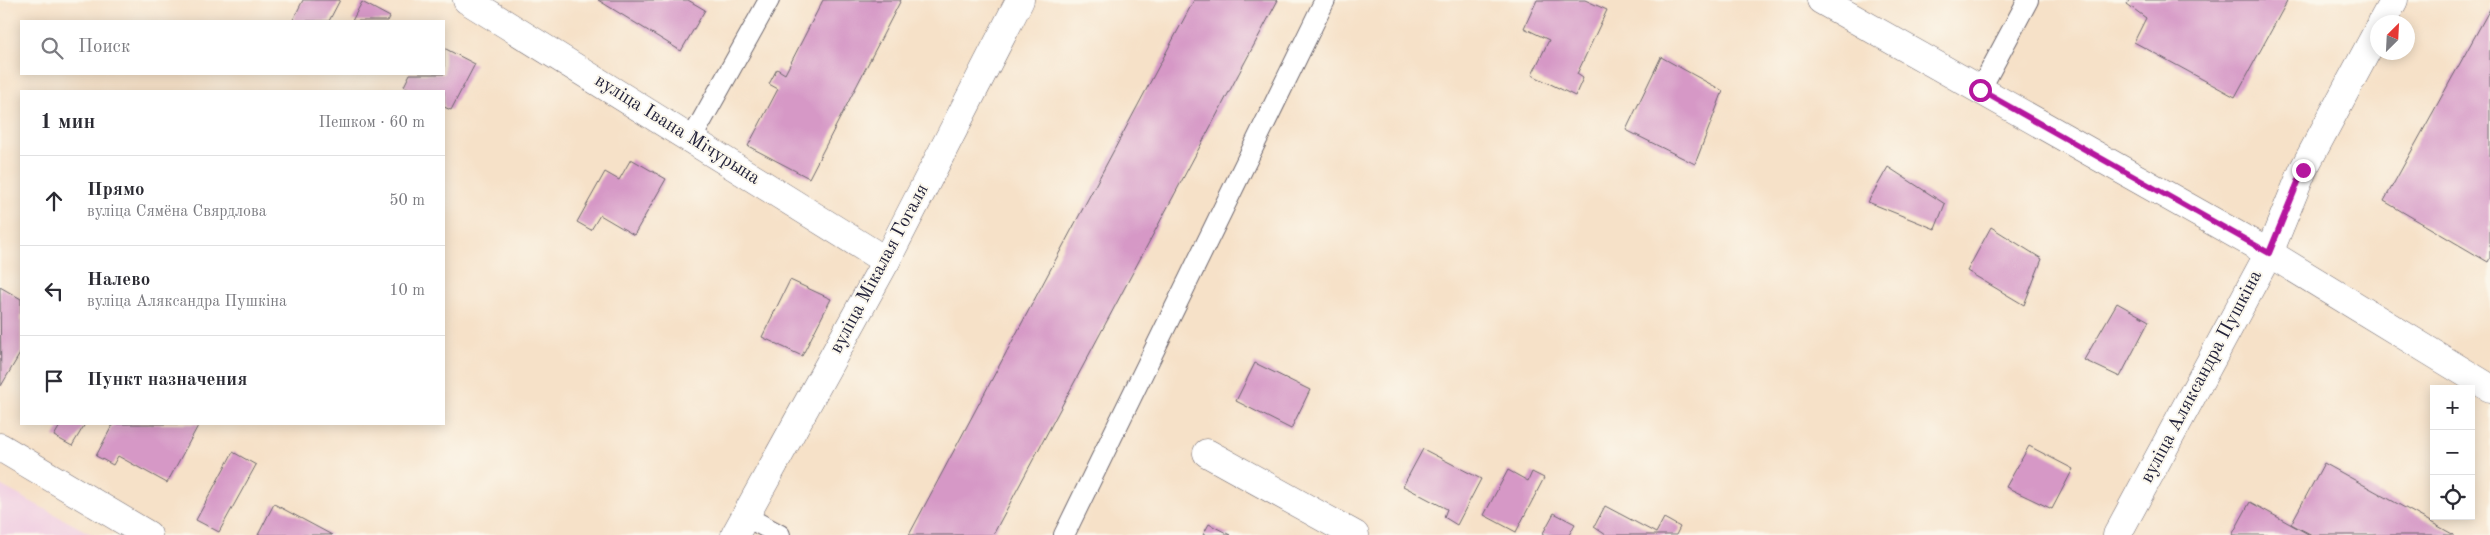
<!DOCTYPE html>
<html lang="ru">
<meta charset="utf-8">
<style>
:root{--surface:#fff;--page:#f7f7f7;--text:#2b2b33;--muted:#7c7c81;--line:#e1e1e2}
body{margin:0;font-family:"Old Standard TT",serif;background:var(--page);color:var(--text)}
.controls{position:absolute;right:15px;bottom:15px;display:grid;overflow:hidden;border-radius:0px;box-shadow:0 2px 12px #0003}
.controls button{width:45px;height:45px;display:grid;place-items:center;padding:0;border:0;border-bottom:1px solid var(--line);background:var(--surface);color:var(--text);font:25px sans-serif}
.compass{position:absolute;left:2370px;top:15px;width:45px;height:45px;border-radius:50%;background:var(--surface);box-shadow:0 2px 12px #0003;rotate:24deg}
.stop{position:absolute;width:15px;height:15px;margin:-11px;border:4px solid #b5179e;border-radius:50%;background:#fff}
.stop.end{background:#b5179e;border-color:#fff;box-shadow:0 1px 5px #0008}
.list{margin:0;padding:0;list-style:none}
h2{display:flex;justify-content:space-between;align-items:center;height:65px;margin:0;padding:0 20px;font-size:21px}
h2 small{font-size:16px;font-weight:400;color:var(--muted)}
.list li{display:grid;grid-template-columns:32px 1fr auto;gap:15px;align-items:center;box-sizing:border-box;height:90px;padding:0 20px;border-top:1px solid var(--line)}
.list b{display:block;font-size:19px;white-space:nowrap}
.list p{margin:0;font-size:16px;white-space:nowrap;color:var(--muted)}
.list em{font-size:16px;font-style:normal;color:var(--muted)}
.icon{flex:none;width:28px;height:28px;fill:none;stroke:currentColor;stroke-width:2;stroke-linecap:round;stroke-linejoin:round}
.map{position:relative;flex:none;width:2490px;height:535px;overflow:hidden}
.search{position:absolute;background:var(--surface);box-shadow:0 2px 12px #0003;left:20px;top:20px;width:425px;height:55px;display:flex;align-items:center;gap:12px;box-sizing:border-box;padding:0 18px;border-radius:0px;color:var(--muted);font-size:19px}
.panel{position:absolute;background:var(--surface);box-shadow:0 2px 12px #0003;left:20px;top:90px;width:425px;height:335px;border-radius:0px}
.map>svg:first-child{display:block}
</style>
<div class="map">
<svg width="2490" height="535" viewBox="0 0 2490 535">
<rect width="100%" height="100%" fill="#fbf7ec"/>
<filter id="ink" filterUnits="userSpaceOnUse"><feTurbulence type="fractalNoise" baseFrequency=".02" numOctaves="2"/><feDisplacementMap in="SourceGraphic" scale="10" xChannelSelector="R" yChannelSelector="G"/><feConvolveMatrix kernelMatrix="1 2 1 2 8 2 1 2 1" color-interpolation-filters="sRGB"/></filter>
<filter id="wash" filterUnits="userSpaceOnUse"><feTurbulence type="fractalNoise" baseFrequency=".0096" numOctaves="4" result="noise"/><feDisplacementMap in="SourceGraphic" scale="20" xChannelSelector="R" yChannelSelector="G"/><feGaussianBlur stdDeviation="1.12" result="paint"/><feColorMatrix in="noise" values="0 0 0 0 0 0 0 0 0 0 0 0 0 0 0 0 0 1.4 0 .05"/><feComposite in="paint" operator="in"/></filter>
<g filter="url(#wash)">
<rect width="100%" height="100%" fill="#f6e1c8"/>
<polygon fill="#f1d0e2" points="0,485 93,535 0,535"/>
<g id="blocks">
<g fill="#d698c6">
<polygon points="303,0 340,0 329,21 295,21 293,20"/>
<polygon points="598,0 688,0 705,10 681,51"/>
<polygon points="823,0 901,0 809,178 748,146 778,89 769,84 777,69 785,74"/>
<polygon points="1194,0 1278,0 993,535 909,535"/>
<polygon points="1537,0 1585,0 1607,10 1577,74 1583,78 1575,96 1532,75 1549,40 1524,28"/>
<polygon points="2129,0 2288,0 2235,97 2134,42 2146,18 2127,4"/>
<polygon points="362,2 390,17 388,21 352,21"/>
<polygon points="2490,9 2490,258 2488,262 2384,201"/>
<polygon points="444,48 475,64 451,110 444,107 444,91 414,91 404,86 410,74 444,74"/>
<polygon points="1661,57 1723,91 1695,164 1626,130"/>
<polygon points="631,159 666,179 634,235 600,215 591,230 577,222 605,172 619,180"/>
<polygon points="1888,167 1945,204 1935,229 1868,202"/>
<polygon points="1991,227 2042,259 2024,305 1967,271"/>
<polygon points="790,280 831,299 802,356 762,337"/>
<polygon points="0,287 21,299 21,352 1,386"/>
<polygon points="2117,303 2149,321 2120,377 2084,360"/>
<polygon points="1255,363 1310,390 1291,429 1236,401"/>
<polygon points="61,424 85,424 72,446 54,436"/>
<polygon points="113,424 199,424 167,483 118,456 113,465 96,456"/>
<polygon points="2029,446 2073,469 2052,509 2006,487"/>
<polygon points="1423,449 1481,479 1457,525 1444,517 1447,509 1403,486"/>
<polygon points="233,452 256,465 219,532 196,520"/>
<polygon points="2324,463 2454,535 2312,535 2291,524"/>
<polygon points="1508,470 1528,481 1532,472 1544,478 1516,532 1484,515"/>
<polygon points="2250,502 2310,535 2232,535"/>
<polygon points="274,504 332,535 258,535"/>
<polygon points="1605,506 1656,533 1664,518 1680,527 1676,535 1606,535 1594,527"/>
<polygon points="1554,513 1575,524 1569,535 1542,535"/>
<polygon points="1209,524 1230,535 1203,535"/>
</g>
</g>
</g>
<g filter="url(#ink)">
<use href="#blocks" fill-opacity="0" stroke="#6c656c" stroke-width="1"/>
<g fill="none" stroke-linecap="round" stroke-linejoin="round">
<g stroke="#6c656c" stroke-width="22">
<g id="lane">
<polyline points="1980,90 2028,0"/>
<polyline points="692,138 769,0"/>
<polyline points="745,516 780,535"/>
<polyline points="1064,535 1325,0"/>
</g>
</g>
<g stroke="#6c656c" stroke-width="29">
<g id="street">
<polyline points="467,0 886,261"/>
<polyline points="1821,0 2269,253 2490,388"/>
<polyline points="2382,22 2394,0"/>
<polyline points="0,447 148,535"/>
<polyline points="1207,453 1355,535"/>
<polyline points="735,535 886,261 1020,0"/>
<polyline points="2117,535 2269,253 2303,170 2378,30"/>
</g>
</g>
<use href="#lane" stroke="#fff" stroke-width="20"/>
<use href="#street" stroke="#fff" stroke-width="28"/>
</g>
</g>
<g fill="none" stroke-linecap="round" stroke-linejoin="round" filter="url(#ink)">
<polyline stroke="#b5179e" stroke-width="6" points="1980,90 2269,253 2303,170"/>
</g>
<g text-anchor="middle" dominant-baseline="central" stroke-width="4" stroke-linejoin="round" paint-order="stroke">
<g font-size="19" fill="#22223b" stroke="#fbf7ec">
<text transform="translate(677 130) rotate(32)">вуліца Івана Мічурына</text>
<text transform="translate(880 269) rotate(-62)">вуліца Мікалая Гогаля</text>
<text transform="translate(2202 377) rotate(-62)">вуліца Аляксандра Пушкіна</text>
</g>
</g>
</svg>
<div class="controls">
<button>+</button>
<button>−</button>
<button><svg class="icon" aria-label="locate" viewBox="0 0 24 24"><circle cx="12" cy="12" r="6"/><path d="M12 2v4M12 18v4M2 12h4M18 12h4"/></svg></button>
</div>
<svg class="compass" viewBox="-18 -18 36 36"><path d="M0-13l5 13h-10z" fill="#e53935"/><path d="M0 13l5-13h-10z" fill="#7c7c81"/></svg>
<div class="stop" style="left:1980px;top:90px"></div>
<div class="stop end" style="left:2303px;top:170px"></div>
<div class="search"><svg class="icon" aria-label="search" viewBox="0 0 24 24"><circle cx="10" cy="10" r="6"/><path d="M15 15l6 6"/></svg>Поиск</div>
<section class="panel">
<h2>1 мин<small>Пешком · 60 m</small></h2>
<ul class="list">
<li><svg class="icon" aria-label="ahead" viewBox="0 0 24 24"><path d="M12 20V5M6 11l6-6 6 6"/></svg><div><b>Прямо</b><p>вуліца Сямёна Свярдлова</p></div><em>50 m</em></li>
<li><svg class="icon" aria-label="left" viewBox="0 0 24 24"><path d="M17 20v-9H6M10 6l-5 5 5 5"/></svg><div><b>Налево</b><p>вуліца Аляксандра Пушкіна</p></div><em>10 m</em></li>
<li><svg class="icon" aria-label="arrive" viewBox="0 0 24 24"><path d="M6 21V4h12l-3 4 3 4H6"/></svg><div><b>Пункт назначения</b></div></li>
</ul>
</section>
</div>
